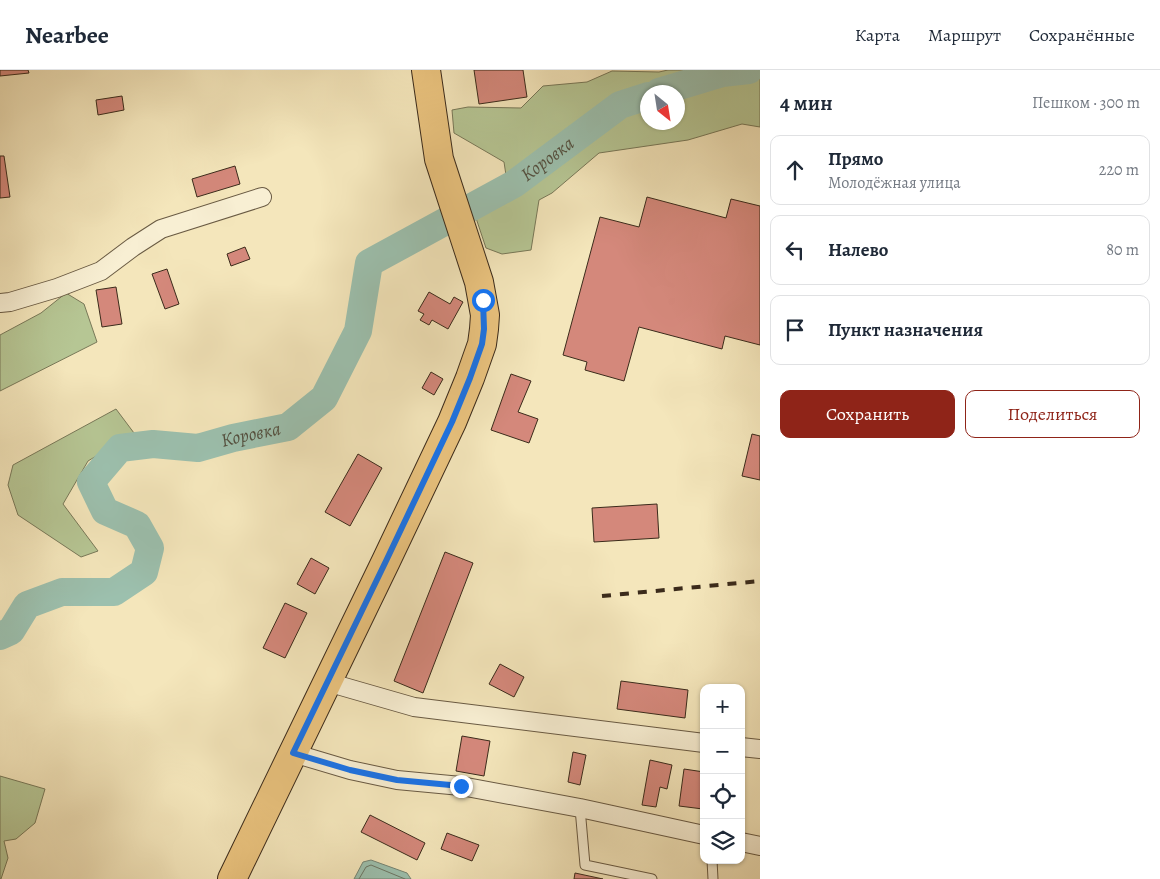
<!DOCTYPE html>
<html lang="ru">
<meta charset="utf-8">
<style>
:root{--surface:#fff;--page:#f6f6f7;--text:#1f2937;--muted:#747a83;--line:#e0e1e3;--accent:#8f2418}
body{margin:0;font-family:Alegreya,serif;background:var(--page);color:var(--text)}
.controls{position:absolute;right:15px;bottom:15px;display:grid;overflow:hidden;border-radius:10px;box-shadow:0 1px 4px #0004}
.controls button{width:45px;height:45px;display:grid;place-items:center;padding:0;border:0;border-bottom:1px solid var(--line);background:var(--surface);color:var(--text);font:25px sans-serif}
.compass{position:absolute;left:640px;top:15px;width:45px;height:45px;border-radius:50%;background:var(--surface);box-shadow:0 1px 4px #0004;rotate:150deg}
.stop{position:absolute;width:15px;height:15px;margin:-11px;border:4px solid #1a73e8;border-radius:50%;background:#fff}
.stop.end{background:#1a73e8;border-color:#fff;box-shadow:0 1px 5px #0008}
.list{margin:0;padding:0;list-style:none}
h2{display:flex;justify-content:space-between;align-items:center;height:65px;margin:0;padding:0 20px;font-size:21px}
h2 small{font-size:16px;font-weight:400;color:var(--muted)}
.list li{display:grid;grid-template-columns:32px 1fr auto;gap:15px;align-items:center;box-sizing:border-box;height:70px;margin:0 10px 10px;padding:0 10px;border:1px solid var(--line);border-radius:10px}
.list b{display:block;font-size:19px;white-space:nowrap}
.list p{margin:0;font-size:16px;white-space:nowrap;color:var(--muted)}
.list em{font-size:16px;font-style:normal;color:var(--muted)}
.actions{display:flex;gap:10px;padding:15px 20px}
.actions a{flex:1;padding:11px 0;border:1px solid var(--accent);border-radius:10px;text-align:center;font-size:18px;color:var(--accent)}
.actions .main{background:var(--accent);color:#fff}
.icon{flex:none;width:28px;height:28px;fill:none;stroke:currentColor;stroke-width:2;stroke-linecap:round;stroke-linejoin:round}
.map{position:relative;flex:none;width:760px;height:809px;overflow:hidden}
header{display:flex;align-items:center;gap:30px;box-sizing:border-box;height:70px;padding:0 25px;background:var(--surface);border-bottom:1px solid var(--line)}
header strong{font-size:24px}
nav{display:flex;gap:28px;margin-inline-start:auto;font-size:18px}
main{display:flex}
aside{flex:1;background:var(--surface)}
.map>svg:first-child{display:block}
</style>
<header>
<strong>Nearbee</strong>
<nav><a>Карта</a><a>Маршрут</a><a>Сохранённые</a></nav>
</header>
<main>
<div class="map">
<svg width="760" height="809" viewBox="0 0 760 809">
<rect width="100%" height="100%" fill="#f4e6bb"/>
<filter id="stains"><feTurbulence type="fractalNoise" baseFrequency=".004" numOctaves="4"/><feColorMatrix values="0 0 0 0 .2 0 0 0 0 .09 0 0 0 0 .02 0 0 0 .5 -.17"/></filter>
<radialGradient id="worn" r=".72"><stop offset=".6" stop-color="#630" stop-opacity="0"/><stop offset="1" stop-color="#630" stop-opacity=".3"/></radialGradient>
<g fill="#b6c694" stroke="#787858" fill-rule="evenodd">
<path d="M668,0H760V57L742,54L688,70L599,83L552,123L539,130L531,180L502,184L486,178L476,148L509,125L504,92L454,63L452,40L468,37L521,38L543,16L587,12L612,1L659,2ZM678,22V52H648V22Z"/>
<polygon points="66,223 84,234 97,272 0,321 0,265 41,243"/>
<polygon points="116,339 134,363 88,391 63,434 98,481 81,487 18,445 8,415 13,395"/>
<polygon points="0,706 45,719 35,753 16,769 4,771 8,788 1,809 0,809"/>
</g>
<polygon fill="#9cc0ae" stroke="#758473" points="371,790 407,803 411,809 354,809 363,792"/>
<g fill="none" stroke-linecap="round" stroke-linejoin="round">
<polyline stroke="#6c7664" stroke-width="1" points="359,809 366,797 371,795 405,809"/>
<g stroke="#9cc0ae" stroke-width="28">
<polyline points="659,22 722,3 749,0"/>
<path id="s1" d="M0,566L11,561L27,535L62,522H114L144,502L150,478L137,455L105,441L91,412L120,378L153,374L198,378L233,368L288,357L324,328L358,261L369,193L514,114L620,35L648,26"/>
</g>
</g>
<g fill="#d4887b" stroke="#3b2b1b">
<polygon points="0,0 28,0 29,3 0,6"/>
<polygon points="474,0 523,0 527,27 479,34"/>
<polygon points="122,26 124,40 98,45 96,30"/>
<polygon points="0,86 4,86 10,127 0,128"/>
<polygon points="235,96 240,114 197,127 192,109"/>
<polygon points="647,127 726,148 731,129 760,136 760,275 725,266 722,279 639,257 624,311 585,300 587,292 563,285 600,147 639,157"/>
<polygon points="245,177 250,189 231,196 227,184"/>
<polygon points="167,199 179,234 165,239 152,204"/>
<polygon points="116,217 122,254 102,257 96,220"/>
<polygon points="429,222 450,234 454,227 463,232 448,259 432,250 429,255 420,250 424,244 418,241"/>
<polygon points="431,302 443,309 434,325 422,318"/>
<polygon points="511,304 531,311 518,342 538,349 529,373 491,360"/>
<polygon points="752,364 760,366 760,410 742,406"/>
<polygon points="358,384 382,398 350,456 325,442"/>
<polygon points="657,434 659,468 594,472 592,438"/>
<polygon points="445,482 473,493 423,623 394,611"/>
<polygon points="311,488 329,498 315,524 297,514"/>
<polygon points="285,533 307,543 285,588 263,578"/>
<polygon points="500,594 524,607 514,627 489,614"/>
<polygon points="621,611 688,620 685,648 617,639"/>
<polygon points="462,666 490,671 484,706 456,701"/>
<polygon points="573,682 586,685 580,715 568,712"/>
<polygon points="650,690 672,695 667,719 660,717 656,737 642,735"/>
<polygon points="684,699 704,702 703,739 679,736"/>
<polygon points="370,745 425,773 417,790 361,762"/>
<polygon points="447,763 479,775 472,791 441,779"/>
<polygon points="575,803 603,809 574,809"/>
</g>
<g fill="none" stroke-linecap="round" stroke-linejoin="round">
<g stroke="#695a43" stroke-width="11">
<g id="service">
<polyline points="580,738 585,795 652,809"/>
<polyline points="712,790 713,809"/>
</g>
</g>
<g stroke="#695a43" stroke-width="20">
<g id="minor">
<polyline points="0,233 10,232 57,218 101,201 133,177 161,159 262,127"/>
<polyline points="327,612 414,637 704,673"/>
<polyline points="741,677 760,679"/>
<polyline points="293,683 350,700 397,710 461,716 580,738 704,765"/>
<polyline points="741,772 760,776"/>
</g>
</g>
<g stroke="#3b2b1b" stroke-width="30">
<polyline id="primary" points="232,809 386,491 452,352 470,308 482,274 484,259 485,245 479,212 439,89 426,0"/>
</g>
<use href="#service" stroke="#f8efd3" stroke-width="9"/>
<use href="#minor" stroke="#f8efd3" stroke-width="18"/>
<use href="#primary" stroke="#eac37e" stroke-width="28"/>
<polyline stroke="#3b2b1b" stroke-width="4" stroke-dasharray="9 9" stroke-linecap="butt" points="602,526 760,511"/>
</g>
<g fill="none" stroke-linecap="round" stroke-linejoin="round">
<polyline stroke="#1a73e8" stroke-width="6" points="461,716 397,710 350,700 293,683 386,491 452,352 470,308 482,274 484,259 483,230"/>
</g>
<g text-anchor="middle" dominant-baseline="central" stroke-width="4" stroke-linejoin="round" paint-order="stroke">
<g font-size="19" font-style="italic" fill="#535040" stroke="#f8efd3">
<text stroke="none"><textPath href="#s1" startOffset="899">Коровка</textPath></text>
<text stroke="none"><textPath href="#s1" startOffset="464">Коровка</textPath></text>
</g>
</g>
<rect width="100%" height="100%" filter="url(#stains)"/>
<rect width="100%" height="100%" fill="url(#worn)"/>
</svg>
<div class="controls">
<button>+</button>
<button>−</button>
<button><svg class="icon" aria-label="locate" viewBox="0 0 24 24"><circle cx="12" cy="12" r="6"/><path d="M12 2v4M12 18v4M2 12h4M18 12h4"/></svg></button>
<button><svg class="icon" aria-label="layers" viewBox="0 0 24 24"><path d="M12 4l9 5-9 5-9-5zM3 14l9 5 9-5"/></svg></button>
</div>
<svg class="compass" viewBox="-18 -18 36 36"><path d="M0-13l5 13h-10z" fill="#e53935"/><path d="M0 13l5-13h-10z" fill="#747a83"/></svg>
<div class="stop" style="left:483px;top:230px"></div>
<div class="stop end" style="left:461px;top:716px"></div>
</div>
<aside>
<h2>4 мин<small>Пешком · 300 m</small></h2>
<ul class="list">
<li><svg class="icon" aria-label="ahead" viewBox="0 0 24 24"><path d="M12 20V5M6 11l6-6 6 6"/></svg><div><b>Прямо</b><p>Молодёжная улица</p></div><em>220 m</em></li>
<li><svg class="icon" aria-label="left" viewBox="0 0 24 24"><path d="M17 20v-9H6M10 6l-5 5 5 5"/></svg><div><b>Налево</b></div><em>80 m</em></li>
<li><svg class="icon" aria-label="arrive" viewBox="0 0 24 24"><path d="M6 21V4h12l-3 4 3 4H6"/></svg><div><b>Пункт назначения</b></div></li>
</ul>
<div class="actions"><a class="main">Сохранить</a><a>Поделиться</a></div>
</aside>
</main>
